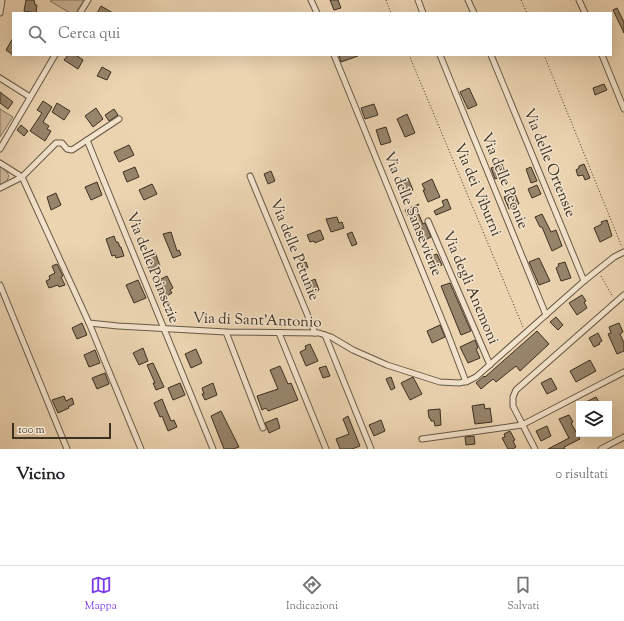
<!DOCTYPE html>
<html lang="it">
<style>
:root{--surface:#fff;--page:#f6f6f6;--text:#202124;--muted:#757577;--line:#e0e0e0;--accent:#7c3aed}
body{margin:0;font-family:"Sorts Mill Goudy",serif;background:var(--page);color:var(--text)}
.controls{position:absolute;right:12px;bottom:12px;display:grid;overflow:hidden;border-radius:0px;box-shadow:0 4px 16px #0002}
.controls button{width:36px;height:36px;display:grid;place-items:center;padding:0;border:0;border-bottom:1px solid var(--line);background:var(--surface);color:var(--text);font:20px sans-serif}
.scale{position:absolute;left:12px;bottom:10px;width:99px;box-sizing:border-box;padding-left:4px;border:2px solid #3b3022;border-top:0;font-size:11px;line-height:14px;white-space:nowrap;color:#3b3022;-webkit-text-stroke:3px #f3e3cc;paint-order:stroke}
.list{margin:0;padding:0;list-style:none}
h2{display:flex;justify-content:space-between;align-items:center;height:52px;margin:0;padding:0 16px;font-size:17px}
h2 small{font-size:13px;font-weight:400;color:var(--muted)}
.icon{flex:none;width:22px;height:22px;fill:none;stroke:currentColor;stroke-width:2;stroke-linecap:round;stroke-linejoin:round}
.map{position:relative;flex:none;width:624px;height:449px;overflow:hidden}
.search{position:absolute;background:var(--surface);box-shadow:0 4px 16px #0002;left:12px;right:12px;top:12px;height:44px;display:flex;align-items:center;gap:10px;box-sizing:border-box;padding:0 14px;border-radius:0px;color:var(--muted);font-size:15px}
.sheet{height:116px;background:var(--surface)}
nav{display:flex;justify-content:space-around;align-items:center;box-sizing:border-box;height:56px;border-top:1px solid var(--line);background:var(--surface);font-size:11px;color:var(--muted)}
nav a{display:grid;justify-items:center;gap:2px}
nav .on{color:var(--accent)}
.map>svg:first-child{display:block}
</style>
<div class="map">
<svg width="624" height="449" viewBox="0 0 624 449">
<rect width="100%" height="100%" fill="#ecd4b1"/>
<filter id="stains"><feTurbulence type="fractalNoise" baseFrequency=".005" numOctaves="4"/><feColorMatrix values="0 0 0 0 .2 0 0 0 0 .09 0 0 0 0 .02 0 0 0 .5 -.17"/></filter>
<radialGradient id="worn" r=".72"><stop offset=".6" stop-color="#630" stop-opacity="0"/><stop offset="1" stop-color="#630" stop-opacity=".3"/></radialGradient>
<g fill="#ceb899" stroke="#84745e">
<polygon points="51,0 84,0 76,13 70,13 50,1"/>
<polygon points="0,109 13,117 0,137"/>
<polygon points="0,166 7,172 9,176 6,183 0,186"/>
</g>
<g fill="#97856c" stroke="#3b3022">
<polygon points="26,0 34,0 35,5 37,5 36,13 24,11"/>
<polygon points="330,0 338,0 341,8 334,10"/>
<polygon points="101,6 113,13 97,13"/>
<polygon points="617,8 624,22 624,33 613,10"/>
<polygon points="13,38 13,55 6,50"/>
<polygon points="68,55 76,55 83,60 78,69 64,60"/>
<polygon points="339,55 358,55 358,56 341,62"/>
<polygon points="102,67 111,72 107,80 97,76"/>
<polygon points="604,84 607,90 595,95 593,88"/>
<polygon points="469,88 477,105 468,109 460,92"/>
<polygon points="0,92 13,102 8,109 0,103"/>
<polygon points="43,101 52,107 43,122 49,126 47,129 51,131 45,141 30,131 42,113 37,110"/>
<polygon points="57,103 70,111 64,120 52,112"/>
<polygon points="374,104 378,115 365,119 361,108"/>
<polygon points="96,108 103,119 93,127 85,116"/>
<polygon points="114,109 118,115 109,121 105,115"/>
<polygon points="407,114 415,133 405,137 397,119"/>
<polygon points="21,125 28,131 24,136 17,130"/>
<polygon points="386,127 391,142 381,145 376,130"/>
<polygon points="129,145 134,155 119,162 114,152"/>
<polygon points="502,164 506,175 495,179 491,168"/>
<polygon points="584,164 590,178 585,180 583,175 578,176 576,170 579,168 579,166"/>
<polygon points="135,167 139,177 127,182 123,172"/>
<polygon points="531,167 537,181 531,183 526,169"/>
<polygon points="271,171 275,181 268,184 264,174"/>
<polygon points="408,178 413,190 401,196 395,183"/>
<polygon points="432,179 440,197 428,202 423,190 425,190 422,184"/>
<polygon points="97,182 102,195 91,200 85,187"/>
<polygon points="152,184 157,194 144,200 139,190"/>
<polygon points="537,185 541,194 532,198 528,189"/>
<polygon points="514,192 519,204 509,209 504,197"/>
<polygon points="56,193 61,205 51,210 47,197"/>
<polygon points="447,199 451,209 436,215 434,211 444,206 442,201"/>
<polygon points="419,204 416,208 423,224 425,223 431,237 421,242 409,214 408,216 405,210"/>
<polygon points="542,214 551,232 556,230 562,246 552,251 542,227 540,227 535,217"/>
<polygon points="337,217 339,223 342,222 344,228 331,232 326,219"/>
<polygon points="607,220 612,236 600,242 594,228 602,224 601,222"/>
<polygon points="320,230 324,239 315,243 314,241 310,242 307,235"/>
<polygon points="171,232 177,251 179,250 181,255 173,258 163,234"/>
<polygon points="352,232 357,244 352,246 347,234"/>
<polygon points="114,236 116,242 118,242 120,247 121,247 124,256 116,258 115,255 112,256 106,239"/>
<polygon points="155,252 160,266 149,270 144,255"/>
<polygon points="437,254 442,265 431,269 427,260 431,258 431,256"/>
<polygon points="539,258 550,281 539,285 529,262"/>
<polygon points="303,261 304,263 306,262 308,268 300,272 297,263"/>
<polygon points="565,262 571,278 561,281 556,268 559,266 558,264"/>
<polygon points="57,264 63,276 61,277 65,285 59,287 58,285 49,288 46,281 50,279 49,276 55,273 52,266"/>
<polygon points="167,276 173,288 170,290 172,293 163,298 155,282"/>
<polygon points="315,279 319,290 308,295 304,284"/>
<polygon points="138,280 146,298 134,303 126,285"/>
<polygon points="450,283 471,331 461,335 441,286"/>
<polygon points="582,295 586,301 584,302 587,308 577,315 569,303"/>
<polygon points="556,317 563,325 558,330 550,322"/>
<polygon points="82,323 87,335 77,339 72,328"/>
<polygon points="619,323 623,332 620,334 624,343 624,351 617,354 608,334 611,333 609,327"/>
<polygon points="440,325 445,337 432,343 427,331"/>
<polygon points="537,331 549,344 520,371 516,366 496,382 493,379 481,389 476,383 484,376 485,377"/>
<polygon points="598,333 602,341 599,343 600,344 594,347 589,338"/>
<polygon points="475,340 478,348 476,349 480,358 468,363 460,347"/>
<polygon points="310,344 318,361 306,366 300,352 306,349 305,346"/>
<polygon points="143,348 148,361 139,365 133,353"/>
<polygon points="196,349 202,363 191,368 185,354"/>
<polygon points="95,350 100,363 89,367 84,355"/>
<polygon points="590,360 596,371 576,382 570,371"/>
<polygon points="153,363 164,387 156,390 153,383 155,383 147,365"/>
<polygon points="280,366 288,384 291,383 298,400 268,411 266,408 262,410 257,396 278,389 270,370"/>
<polygon points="326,366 330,376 323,378 319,368"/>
<polygon points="105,373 109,384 97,389 92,378"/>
<polygon points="391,377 395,388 391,390 386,379"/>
<polygon points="413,377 422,394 410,400 401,383"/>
<polygon points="551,378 557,389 547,394 541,383"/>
<polygon points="180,383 185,395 173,400 168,388"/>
<polygon points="213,383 217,395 205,400 202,394 204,394 202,388"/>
<polygon points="64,396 66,401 72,398 74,404 68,407 69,408 58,413 52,400"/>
<polygon points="596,397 600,404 582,404"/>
<polygon points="162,399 171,421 174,420 177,427 168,431 162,416 160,417 154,403"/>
<polygon points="484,404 485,409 490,408 492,422 475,424 472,406"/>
<polygon points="440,409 441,425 435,426 434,421 431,421 430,418 429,418 428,410"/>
<polygon points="221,411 239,447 233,449 224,449 211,416"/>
<polygon points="569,415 573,422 571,423 580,439 564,447 565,449 548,449 569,438 559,419"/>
<polygon points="348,416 360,446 352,449 340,449 336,439 349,434 343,419"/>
<polygon points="277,418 280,428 269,433 265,423"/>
<polygon points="381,420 385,431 374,436 369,425"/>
<polygon points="547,426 551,436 541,441 536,431"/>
<polygon points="510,431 515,440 513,441 516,447 513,449 508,449 502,438 505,437 504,434"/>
<polygon points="474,436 475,444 466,445 465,437"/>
</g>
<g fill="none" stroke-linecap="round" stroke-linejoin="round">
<g stroke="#675946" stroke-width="7">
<g id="minor">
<polyline points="311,0 317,13"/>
<polyline points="418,0 423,13"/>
<polyline points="468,0 474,13"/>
<polyline points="579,0 585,13"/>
<polyline points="0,13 2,0"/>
<polyline points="80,13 88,0"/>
<polyline points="334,55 447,332 466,382"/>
<polyline points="440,55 546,315"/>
<polyline points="491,55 584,281"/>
<polyline points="602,55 624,109"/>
<polyline points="0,78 30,97"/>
<polyline points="87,140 213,449"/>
<polyline points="0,149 55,55"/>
<polyline points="0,163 22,177"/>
<polyline points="250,176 315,333"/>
<polyline points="22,177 89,323 118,326 226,332 319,333 331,337 353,350 387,365 440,382 459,383 468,381 476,377 584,281 614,257 624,252"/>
<polyline points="0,188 22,177 56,143 62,143 67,149 72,150 119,119"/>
<polyline points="428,221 490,365"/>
<polyline points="0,285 67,449"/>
<polyline points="89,323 141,449"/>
<polyline points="226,332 263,428"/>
<polyline points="279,333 326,449"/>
<polyline points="325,335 371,449"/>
<polyline points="422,439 522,425 624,372"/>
<polyline points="535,449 513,406 513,397 516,390 624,295"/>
<polyline points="601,449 624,437"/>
</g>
</g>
<g stroke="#3b3022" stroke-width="1" stroke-dasharray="1 2" stroke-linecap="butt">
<polyline points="386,0 391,13"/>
<polyline points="521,0 527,13"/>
<polyline points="409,55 523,327"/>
<polyline points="544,55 622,247"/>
<polyline points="601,276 613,297"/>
</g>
<use href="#minor" stroke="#f3e3cc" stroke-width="5"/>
</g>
<g text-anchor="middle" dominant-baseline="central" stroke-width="3" stroke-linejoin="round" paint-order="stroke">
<g font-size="15" fill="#3b3022" stroke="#f3e3cc">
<text transform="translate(549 163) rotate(68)">Via delle Ortensie</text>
<text transform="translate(504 181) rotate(68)">Via delle Peonie</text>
<text transform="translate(477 190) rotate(67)">Via dei Viburni</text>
<text transform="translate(412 214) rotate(68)">Via delle Sansevierie</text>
<text transform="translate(294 250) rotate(68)">Via delle Petunie</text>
<text transform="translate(152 268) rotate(68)">Via delle Poinsezie</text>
<text transform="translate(470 288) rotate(67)">Via degli Anemoni</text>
<text transform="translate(257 321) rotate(2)">Via di Sant'Antonio</text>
</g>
</g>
<rect width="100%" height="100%" filter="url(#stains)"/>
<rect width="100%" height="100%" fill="url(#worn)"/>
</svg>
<div class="controls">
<button><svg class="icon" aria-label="layers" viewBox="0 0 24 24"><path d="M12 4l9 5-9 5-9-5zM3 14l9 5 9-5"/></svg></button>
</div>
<div class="scale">100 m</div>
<div class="search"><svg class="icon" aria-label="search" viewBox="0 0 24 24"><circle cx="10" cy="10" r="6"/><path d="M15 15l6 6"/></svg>Cerca qui</div>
</div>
<section class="sheet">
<h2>Vicino<small>0 risultati</small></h2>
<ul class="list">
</ul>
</section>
<nav>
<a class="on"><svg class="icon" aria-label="map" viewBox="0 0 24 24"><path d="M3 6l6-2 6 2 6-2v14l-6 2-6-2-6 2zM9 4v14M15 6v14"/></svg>Mappa</a>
<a><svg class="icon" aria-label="directions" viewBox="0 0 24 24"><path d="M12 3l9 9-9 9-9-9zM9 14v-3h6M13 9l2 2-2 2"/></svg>Indicazioni</a>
<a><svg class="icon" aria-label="saved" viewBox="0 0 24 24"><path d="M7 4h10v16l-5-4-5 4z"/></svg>Salvati</a>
</nav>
